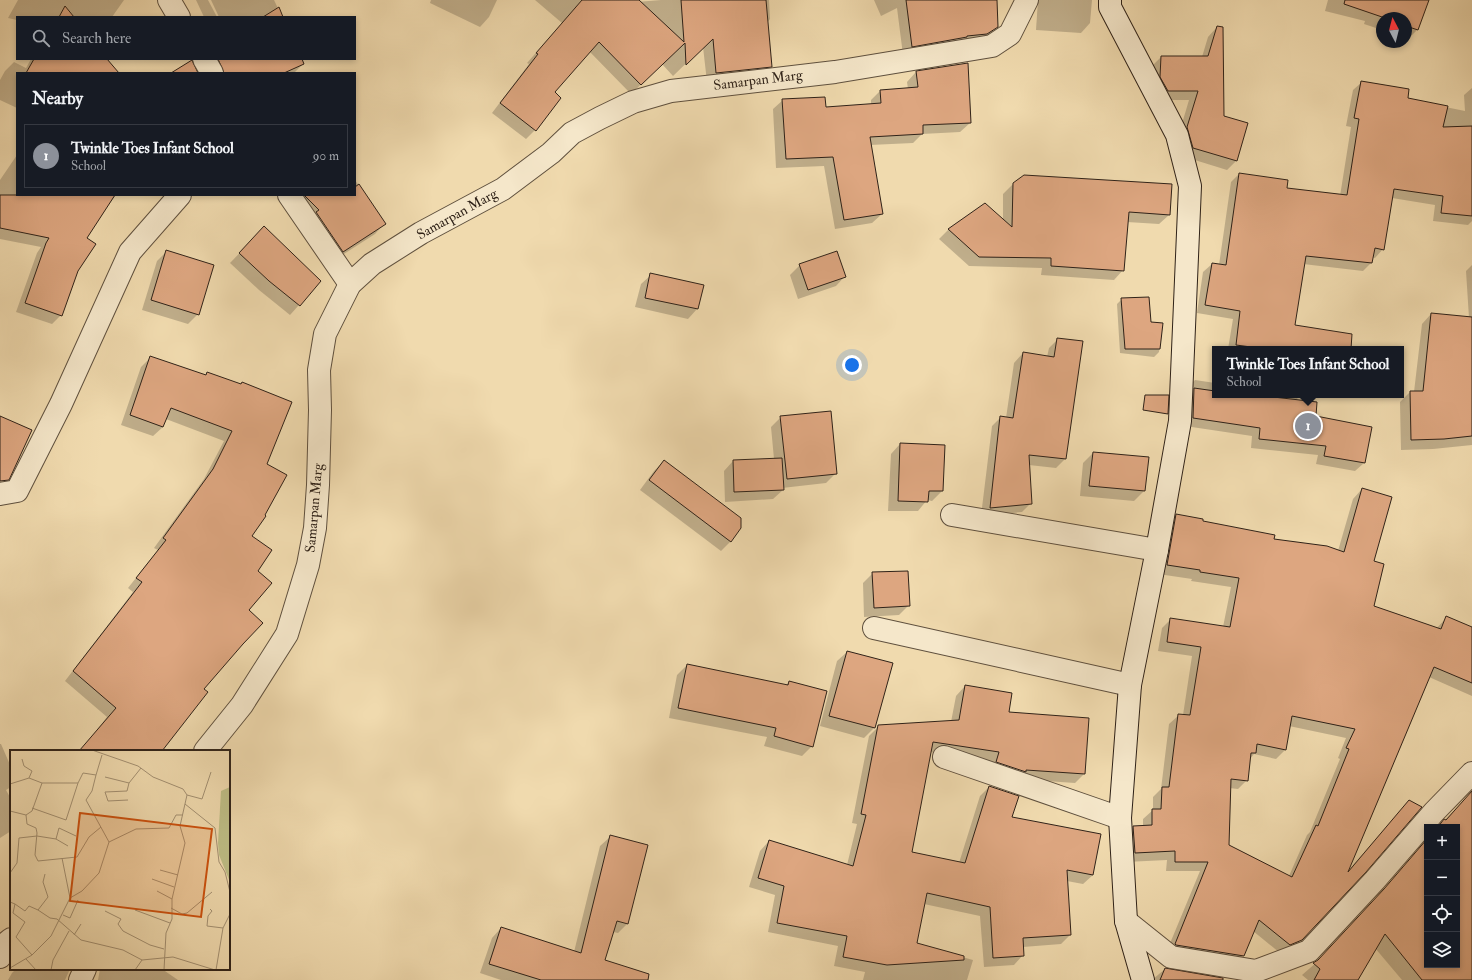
<!DOCTYPE html>
<meta charset="utf-8">
<style>
:root{--surface:#171b24;--page:#242831;--text:#f1f3f6;--muted:#9ea1a6;--line:#363941;--accent:#8c9099}
body{margin:0;font-family:"IM FELL Double Pica",serif;background:var(--page);color:var(--text)}
.controls{position:absolute;right:12px;bottom:12px;display:grid;overflow:hidden;border-radius:0px;box-shadow:0 2px 6px #0003}
.controls button{width:36px;height:36px;display:grid;place-items:center;padding:0;border:0;border-bottom:1px solid var(--line);background:var(--surface);color:var(--text);font:20px sans-serif}
.compass{position:absolute;left:1376px;top:12px;width:36px;height:36px;border-radius:50%;background:var(--surface);box-shadow:0 2px 6px #0003;rotate:353deg}
.you{position:absolute;left:852px;top:365px;width:14px;height:14px;margin:-10px;border:3px solid #fff;border-radius:50%;background:#1a73e8;box-shadow:0 0 0 6px #1a73e833}
.badge{display:grid;place-items:center;width:26px;height:26px;border-radius:50%;background:var(--accent);color:#fff;font-size:13px;font-weight:700}
.pin{position:absolute;translate:-50% -50%;border:2px solid #fff;box-shadow:0 1px 4px #0006}
.popup{position:absolute;left:1212px;top:346px;width:192px;height:52px;box-sizing:border-box;display:grid;place-content:center;border-radius:0px;background:var(--surface);filter:drop-shadow(0 1px 3px #0005);font-size:13px;white-space:nowrap;color:var(--muted)}
.popup b{font-size:15px;color:var(--text)}
.popup::after{content:'';position:absolute;left:50%;top:100%;margin-left:-8px;border:8px solid transparent;border-top-color:var(--surface)}
.list{margin:0;padding:0;list-style:none}
h2{display:flex;justify-content:space-between;align-items:center;height:52px;margin:0;padding:0 16px;font-size:17px}
h2 small{font-size:13px;font-weight:400;color:var(--muted)}
.list li{display:grid;grid-template-columns:26px 1fr auto;gap:12px;align-items:center;box-sizing:border-box;height:64px;margin:0 8px 8px;padding:0 8px;border:1px solid var(--line);border-radius:0px}
.list b{display:block;font-size:15px;white-space:nowrap}
.list p{margin:0;font-size:13px;white-space:nowrap;color:var(--muted)}
.list em{font-size:13px;font-style:normal;color:var(--muted)}
.icon{flex:none;width:22px;height:22px;fill:none;stroke:currentColor;stroke-width:2;stroke-linecap:round;stroke-linejoin:round}
.map{position:relative;flex:none;width:1472px;height:980px;overflow:hidden}
.search{position:absolute;background:var(--surface);box-shadow:0 2px 6px #0003;left:16px;top:16px;width:340px;height:44px;display:flex;align-items:center;gap:10px;box-sizing:border-box;padding:0 14px;border-radius:0px;color:var(--muted);font-size:15px}
.panel{position:absolute;background:var(--surface);box-shadow:0 2px 6px #0003;left:16px;top:72px;width:340px;height:124px;border-radius:0px}
.map>svg:first-child{display:block}
</style>
<div class="map">
<svg width="1472" height="980" viewBox="0 0 1472 980">
<rect width="100%" height="100%" fill="#f0daae"/>
<filter id="stains"><feTurbulence type="fractalNoise" baseFrequency=".005" numOctaves="4"/><feColorMatrix values="0 0 0 0 .2 0 0 0 0 .09 0 0 0 0 .02 0 0 0 .5 -.17"/></filter>
<radialGradient id="worn" r=".72"><stop offset=".6" stop-color="#630" stop-opacity="0"/><stop offset="1" stop-color="#630" stop-opacity=".3"/></radialGradient>
<g fill="#0003" fill-rule="evenodd">
<polygon points="18,0 124,0 112,17 17,17 17,20 8,18"/>
<polygon points="196,0 208,0 217,17 204,17"/>
<polygon points="211,0 274,0 282,17 219,17"/>
<polygon points="431,0 497,0 489,17 480,27 430,3"/>
<polygon points="535,0 627,0 624,3 661,0 769,0 770,19 767,23 771,66 761,76 707,82 703,47 673,76 662,64 631,94 589,51 553,93 535,130 526,139 492,113 529,64 527,63 562,23"/>
<polygon points="874,0 996,0 997,27 987,36 903,55 897,8 881,16"/>
<polygon points="1038,0 1092,0 1090,23 1081,33 1036,30"/>
<polygon points="1328,0 1428,0 1418,29 1408,39 1406,38 1406,18 1382,18 1382,30 1364,24 1365,21 1325,11"/>
<polygon points="1217,27 1223,117 1236,161 1227,170 1185,157 1178,137 1189,100 1159,100 1152,66 1161,57 1202,57 1208,37"/>
<polygon points="31,59 106,59 117,73 17,73 17,108 0,100 0,80 5,71 14,62 26,68"/>
<polygon points="203,59 301,59 303,64 294,73 212,73"/>
<polygon points="967,64 970,123 960,132 922,134 913,143 870,145 882,214 872,223 835,229 824,166 776,168 773,109 783,100 825,108 871,105 871,100 880,91 908,89 907,82 916,72"/>
<polygon points="1362,82 1406,99 1465,111 1464,95 1472,88 1472,221 1468,225 1433,221 1435,205 1392,198 1383,249 1375,258 1372,257 1371,263 1363,271 1303,264 1294,326 1304,349 1228,349 1233,319 1197,313 1203,272 1212,264 1219,265 1231,182 1239,174 1286,189 1340,196 1351,127 1346,126 1353,90"/>
<polygon points="17,155 17,195 116,195 106,207 85,238 77,271 61,315 52,324 16,312 37,253 41,247 0,239 0,180"/>
<polygon points="355,180 384,224 375,234 333,261 287,195 355,195"/>
<polygon points="1013,184 1169,215 1159,224 1127,222 1123,270 1114,280 1041,275 1042,268 969,266 939,239 948,230 985,204 1003,220 1003,194"/>
<polygon points="255,237 299,305 290,315 259,290 230,263"/>
<polygon points="167,251 198,314 188,324 142,310 157,261"/>
<polygon points="800,265 845,276 836,286 798,299 790,275"/>
<polygon points="1472,265 1472,445 1433,449 1401,450 1400,402 1410,392 1414,392 1422,324 1431,314 1469,318 1466,271"/>
<polygon points="651,275 702,286 697,309 688,319 635,307 641,284"/>
<polygon points="1122,299 1150,322 1162,324 1159,352 1154,357 1120,353 1117,304"/>
<polygon points="1058,339 1065,459 1056,468 1029,465 1031,503 1022,512 981,516 992,426 1001,417 1006,418 1014,363 1023,353 1047,357 1049,348"/>
<polygon points="151,357 205,376 208,373 240,385 242,383 266,465 251,537 256,571 247,610 242,643 203,689 162,751 80,751 107,717 65,681 133,592 128,588 158,550 154,548 204,479 224,441 166,419 163,427 153,436 121,425 141,367"/>
<polygon points="1195,380 1215,383 1215,395 1298,395 1297,401 1315,416 1371,427 1364,463 1355,471 1316,464 1318,455 1251,448 1252,436 1185,426 1186,389"/>
<polygon points="781,417 836,473 826,483 782,488 783,490 773,499 725,502 724,471 733,461 774,459 771,427"/>
<polygon points="900,444 942,491 932,501 927,500 918,511 888,511 891,454"/>
<polygon points="1093,453 1148,458 1144,491 1134,501 1080,496 1083,463"/>
<polygon points="664,461 731,541 721,551 640,490 654,471"/>
<path d="M1362,489L1372,562V606L1436,629L1447,617L1472,628V696L1429,677L1347,872L1409,801L1301,940L1291,949L1280,953L1253,931L1243,956L1234,965L1166,953L1200,871H1166L1167,860L1126,862L1124,836L1133,827L1143,826V819L1153,810V797L1161,789L1169,724L1179,715H1183L1192,656L1158,651L1162,628L1171,619L1223,627L1231,587L1191,581L1192,579L1158,574L1167,524L1176,515L1273,539L1338,551L1353,499ZM1289,726L1346,738L1338,758L1340,759L1310,832L1307,835L1289,876L1228,845L1229,788L1238,789L1247,780L1250,759L1254,754L1276,759L1285,750Z"/>
<polygon points="873,573 909,605 899,615 864,617 863,583"/>
<polygon points="847,652 892,664 874,728 864,738 820,726 837,661"/>
<polygon points="687,665 786,685 789,682 812,746 802,756 764,746 767,737 669,718 677,675"/>
<polygon points="965,686 1008,713 1084,774 1075,783 1017,779 990,762 930,752 911,852 959,863 980,796 989,787 1011,818 1093,875 1083,884 1067,881 1070,935 1061,944 1023,947 1023,955 1014,965 984,967 980,916 924,904 916,944 973,960 967,980 863,980 865,972 834,966 838,946 768,932 775,895 749,887 760,851 769,841 847,865 857,824 852,823 869,736 879,726 951,722 956,696"/>
<polygon points="0,744 1,744 11,767 11,787 6,790 11,799 11,831 0,838"/>
<polygon points="1465,800 1472,806 1472,980 1402,980 1375,948 1357,980 1308,980 1302,975 1317,962 1373,901 1427,839 1427,965 1457,965 1457,827 1438,827"/>
<polygon points="610,837 628,923 618,933 613,932 597,980 501,980 480,973 492,938 501,928 574,952 600,846"/>
<polygon points="16,969 70,969 65,980 8,980 12,973"/>
<polygon points="100,969 162,969 178,980 98,980"/>
<polygon points="1165,969 1222,980 1152,980"/>
</g>
<g fill="#dda680" stroke="#2f2218" fill-rule="evenodd">
<polygon points="582,0 639,0 684,42 681,0 766,0 772,67 716,73 713,39 686,65 685,43 641,85 599,42 555,92 561,98 536,131 500,103 538,54 536,53"/>
<polygon points="906,0 997,0 998,27 987,34 967,36 967,37 912,47"/>
<polygon points="1345,0 1429,0 1418,30 1406,26 1406,18 1385,18 1344,4"/>
<polygon points="65,6 74,17 59,17"/>
<polygon points="279,7 283,17 263,17"/>
<polygon points="1217,26 1223,27 1224,116 1248,123 1237,161 1193,148 1187,127 1198,91 1168,91 1160,77 1161,56 1208,56"/>
<polygon points="34,59 107,59 119,73 26,73"/>
<polygon points="218,59 302,59 304,64 284,73 224,73"/>
<polygon points="192,60 198,73 171,73"/>
<polygon points="968,63 971,123 923,125 923,134 870,137 883,214 844,220 833,157 786,159 782,99 825,97 826,107 881,103 880,90 918,87 916,71"/>
<polygon points="1361,81 1409,89 1408,98 1448,106 1443,127 1472,126 1472,216 1441,213 1443,196 1394,189 1384,250 1375,248 1372,263 1306,256 1295,325 1352,334 1351,349 1266,349 1236,345 1240,311 1205,305 1212,263 1226,265 1239,173 1288,180 1287,188 1347,195 1359,119 1354,118"/>
<polygon points="1024,175 1172,184 1170,215 1129,212 1124,271 1051,266 1051,258 979,257 948,229 985,203 1012,227 1013,183"/>
<polygon points="359,184 386,224 343,252 316,212 319,210 304,195 355,195 355,187"/>
<polygon points="0,195 115,195 87,238 96,244 78,271 62,316 25,303 46,243 49,238 0,228"/>
<polygon points="264,226 321,281 300,306 269,281 239,253"/>
<polygon points="166,250 214,265 199,315 151,300"/>
<polygon points="837,251 846,277 808,290 799,264"/>
<polygon points="650,273 704,285 698,309 645,298"/>
<polygon points="1149,297 1151,322 1163,323 1160,349 1125,349 1121,298"/>
<polygon points="1431,313 1472,317 1472,436 1444,439 1411,440 1410,391 1423,391"/>
<polygon points="1057,338 1083,341 1066,459 1029,455 1032,504 990,508 1000,416 1013,418 1023,352 1054,357"/>
<polygon points="150,356 206,375 207,372 241,384 242,382 292,402 267,464 287,475 265,515 266,516 252,536 272,550 258,571 272,583 249,610 263,623 243,644 204,689 208,692 162,751 79,751 116,708 73,671 142,582 136,578 166,540 163,538 213,469 232,431 171,408 163,427 130,415"/>
<polygon points="1194,388 1215,391 1215,395 1256,395 1317,402 1316,416 1372,427 1365,463 1324,456 1326,446 1259,439 1260,428 1193,418"/>
<polygon points="1145,395 1169,395 1168,414 1143,410"/>
<polygon points="831,411 837,474 787,479 780,416"/>
<polygon points="0,416 32,430 9,480 0,481"/>
<polygon points="900,443 945,445 943,491 929,491 928,502 898,501"/>
<polygon points="1093,452 1149,457 1145,491 1089,486"/>
<polygon points="782,458 784,490 734,492 733,460"/>
<polygon points="664,460 741,518 741,528 731,542 649,480"/>
<path d="M1362,488L1392,497L1374,561L1384,564L1374,606L1441,629L1446,616L1472,627V683L1434,667L1348,872L1409,800L1422,807L1366,872L1302,940L1290,945L1259,920L1244,956L1176,945L1175,944L1208,862H1175V851L1135,853L1133,826L1152,825V809H1161L1162,787H1169L1178,714L1190,715L1201,647L1167,642L1170,618L1230,627L1239,578L1200,572V570L1167,565L1176,514L1203,519V521L1275,535L1274,539L1327,546L1344,552ZM1292,716L1355,729L1346,748L1349,749L1318,826L1316,825L1292,877L1229,845L1231,779L1248,781L1251,753H1256L1257,744L1286,750Z"/>
<polygon points="908,571 910,606 874,608 872,572"/>
<polygon points="847,651 893,663 875,728 829,716"/>
<polygon points="687,664 788,685 789,681 827,691 813,747 774,736 776,728 678,708"/>
<polygon points="965,685 1012,693 1009,712 1089,718 1085,774 1026,770 1026,772 996,762 999,752 933,742 912,852 965,863 989,786 1019,796 1012,817 1101,834 1093,875 1067,870 1071,935 1023,938 1024,956 993,958 990,907 927,893 917,943 964,956 964,960 887,965 843,957 847,936 777,923 784,886 758,878 769,840 853,866 866,815 861,814 878,725 959,720"/>
<polygon points="1472,791 1472,980 1422,980 1385,934 1358,980 1314,980 1320,969 1313,963 1318,960 1384,889 1427,839 1427,965 1457,965 1457,827 1438,827 1444,819 1446,820"/>
<polygon points="610,835 648,845 628,924 617,921 605,960 649,974 648,980 541,980 489,964 501,927 581,953"/>
<polygon points="1165,968 1223,978 1223,980 1160,980"/>
</g>
<g fill="none" stroke-linecap="round" stroke-linejoin="round">
<g stroke="#5f503e" stroke-width="24">
<g id="street">
<polyline points="169,0 179,17"/>
<polyline points="204,59 212,73"/>
<polyline points="289,195 350,284"/>
<polyline points="0,494 17,491 61,404 130,252 180,195"/>
<polyline points="952,515 1157,550"/>
<polyline points="874,628 1130,685"/>
<polyline points="205,751 242,705 287,634 308,565 315,528 318,485 320,410 319,370 325,334 350,284 372,264 421,233 503,189 551,153 572,133 600,118 633,102 671,91 835,72 992,46 1010,34 1027,0"/>
<polyline points="944,757 1120,818"/>
<polyline points="1126,921 1171,957 1256,971 1309,951 1375,880 1434,812 1472,773"/>
<polyline points="0,957 4,945 11,939"/>
<polyline points="80,980 85,969"/>
</g>
</g>
<g stroke="#2f2218" stroke-width="24">
<polyline id="secondary" points="1110,0 1110,7 1177,135 1190,186 1180,421 1157,550 1130,685 1120,818 1126,921 1143,980"/>
</g>
<use href="#street" stroke="#f5e7ca" stroke-width="22"/>
<use href="#secondary" stroke="#f5e7ca" stroke-width="22"/>
</g>
<g text-anchor="middle" dominant-baseline="central" stroke-width="3" stroke-linejoin="round" paint-order="stroke">
<g font-size="14" fill="#2f2218" stroke="#f5e7ca">
<text transform="translate(758 80) rotate(-7)">Samarpan Marg</text>
<text transform="translate(457 214) rotate(-29)">Samarpan Marg</text>
<text transform="translate(314 508) rotate(-85)">Samarpan Marg</text>
</g>
</g>
<g transform="translate(10 750)">
<rect width="220" height="220" fill="#f0daae"/>
<path d="M220,37V132L209,105L208,93L211,41Z" fill="#bebe86"/>
<path fill="none" stroke="#a39072" stroke-width="1" d="M82,0L128,16L143,27L173,39L177,45L170,76L175,93L162,149V169L156,183L154,220M12,9L14,16L22,21L19,28M86,25L82,41L76,50L99,92M95,27L119,33M0,34L19,28L32,33M177,45L192,49L201,22M118,50L98,51L95,42L117,41L119,33L131,18M175,54L205,78L209,112L215,122L220,142M22,58L56,70L68,33M0,61L16,65M91,77L79,87L67,107L28,111L25,105L27,83L26,78L17,74L16,65L22,61L32,33H68L73,23L86,25L92,5M46,89L58,96M52,108L60,148M150,120L168,125M0,123L7,113L9,88L27,86L46,89L49,78L66,86M35,124L33,132L38,147L28,160L40,168L47,169L71,190L113,200L132,210L163,207L205,220M142,129L164,137M147,141L162,149M0,152L5,154L3,163L15,172L6,187L22,205M5,154L15,161L19,156L28,160M161,158L172,164L177,163L202,142M200,159L202,161L198,166L197,176L213,178M125,160L160,173M95,161L111,169L108,174L113,181L140,195L154,199M53,165L60,168L68,150M64,185L71,174M16,209L26,220M0,218L22,205L41,186L60,148L72,141L89,123L99,92L126,79L159,78L166,65H173M41,220L43,210L59,181M125,220L132,210M206,220L213,178L220,164"/>
<path fill="#cc510e" fill-opacity="0.15" stroke="#cc510e" stroke-width="2" d="M70,63L202,79L191,167L60,151Z"/>
<rect width="220" height="220" fill="none" stroke="#2f2218" stroke-width="2"/>
</g>
<rect width="100%" height="100%" filter="url(#stains)"/>
<rect width="100%" height="100%" fill="url(#worn)"/>
</svg>
<div class="controls">
<button>+</button>
<button>−</button>
<button><svg class="icon" aria-label="locate" viewBox="0 0 24 24"><circle cx="12" cy="12" r="6"/><path d="M12 2v4M12 18v4M2 12h4M18 12h4"/></svg></button>
<button><svg class="icon" aria-label="layers" viewBox="0 0 24 24"><path d="M12 4l9 5-9 5-9-5zM3 14l9 5 9-5"/></svg></button>
</div>
<svg class="compass" viewBox="-18 -18 36 36"><path d="M0-13l5 13h-10z" fill="#e53935"/><path d="M0 13l5-13h-10z" fill="#9ea1a6"/></svg>
<div class="you"></div>
<div class="pin badge" style="left:1308px;top:426px">1</div>
<div class="popup"><b>Twinkle Toes Infant School</b>School</div>
<div class="search"><svg class="icon" aria-label="search" viewBox="0 0 24 24"><circle cx="10" cy="10" r="6"/><path d="M15 15l6 6"/></svg>Search here</div>
<section class="panel">
<h2>Nearby<small></small></h2>
<ul class="list">
<li><span class="badge">1</span><div><b>Twinkle Toes Infant School</b><p>School</p></div><em>90 m</em></li>
</ul>
</section>
</div>
